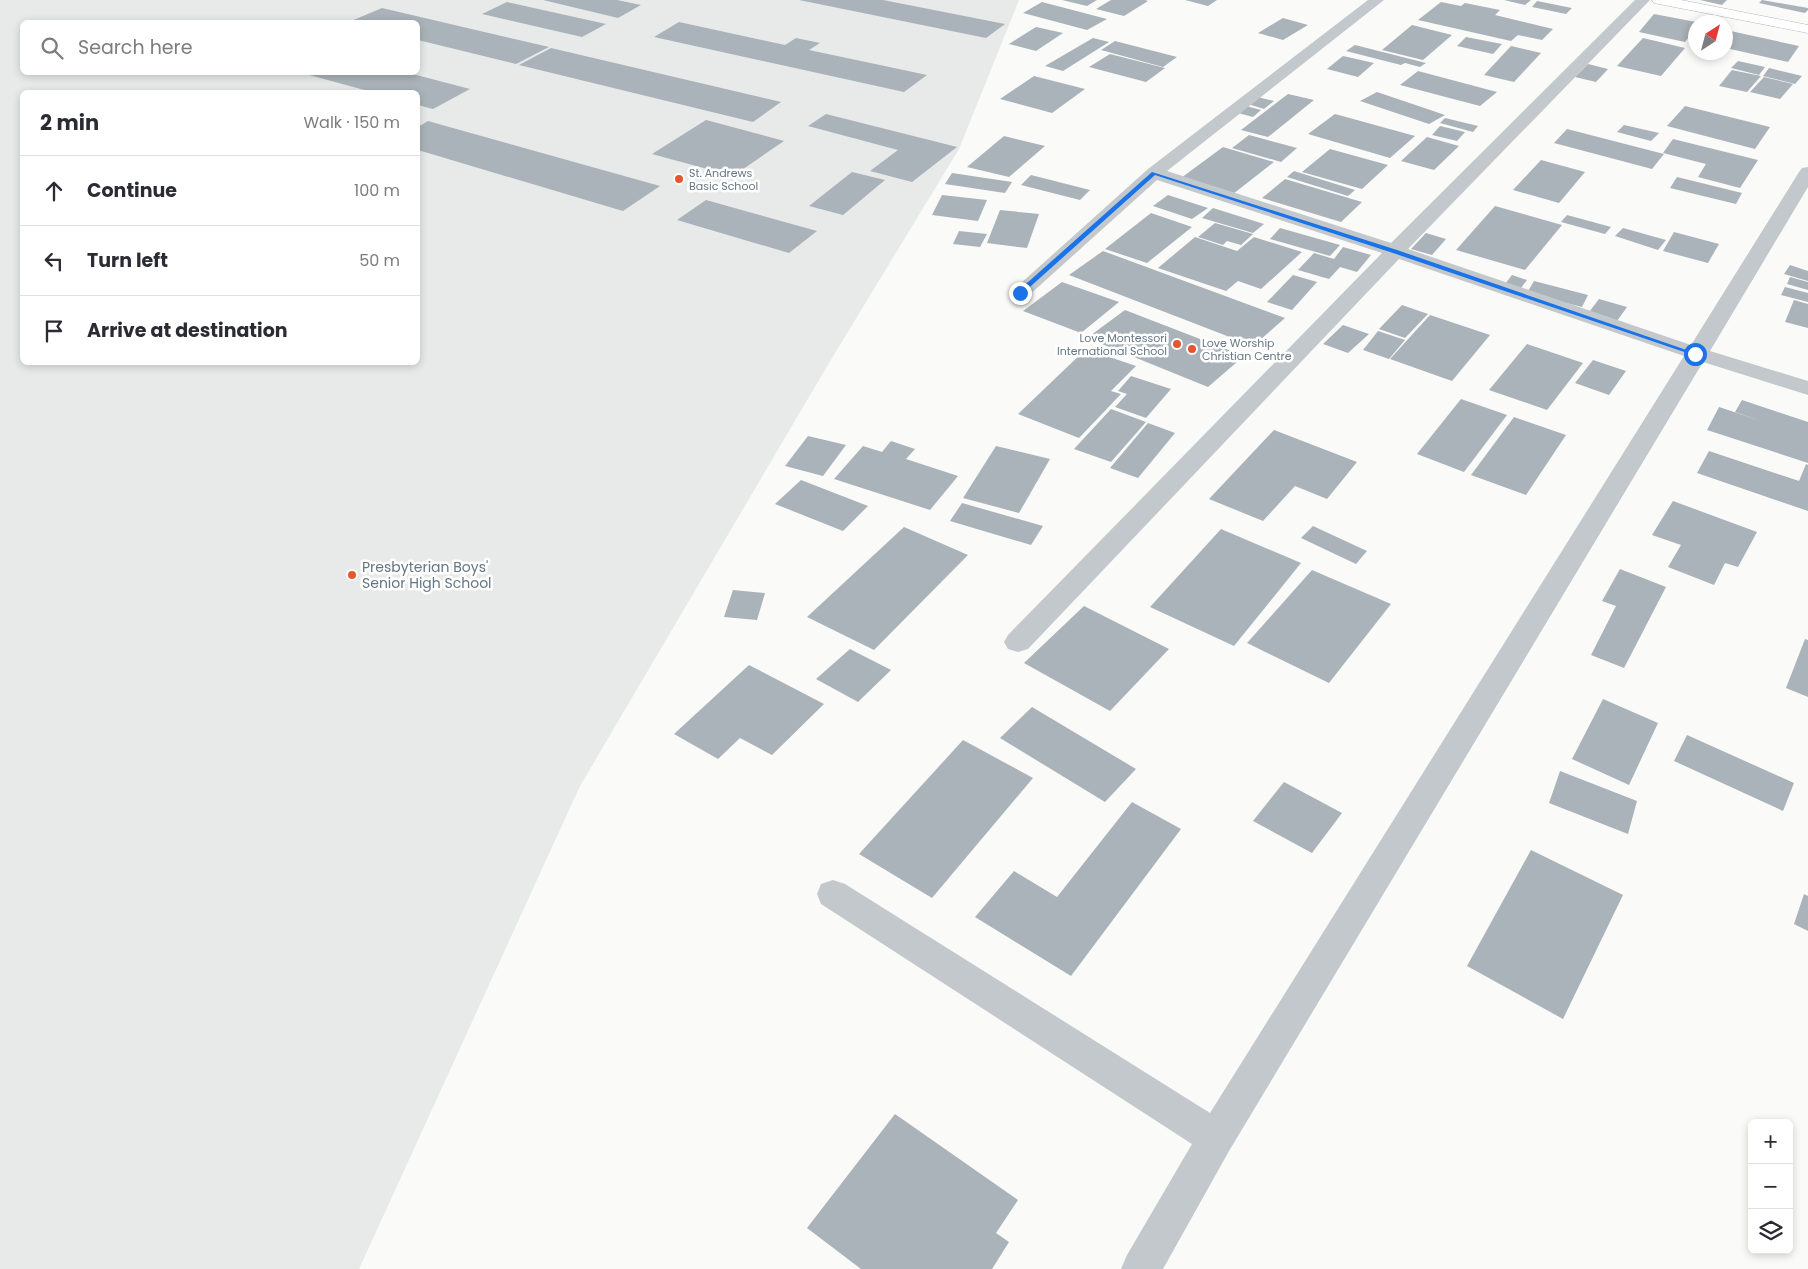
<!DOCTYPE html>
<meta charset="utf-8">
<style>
:root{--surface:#fff;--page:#f2f2f3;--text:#2b2b33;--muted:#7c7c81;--line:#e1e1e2}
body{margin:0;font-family:Poppins,sans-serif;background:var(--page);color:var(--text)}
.controls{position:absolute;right:15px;bottom:15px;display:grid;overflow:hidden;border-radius:8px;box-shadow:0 2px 8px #0003}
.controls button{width:45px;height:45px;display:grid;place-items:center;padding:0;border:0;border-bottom:1px solid var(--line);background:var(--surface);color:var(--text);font:25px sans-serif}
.compass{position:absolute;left:1688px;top:15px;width:45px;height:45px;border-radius:50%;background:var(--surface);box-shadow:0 2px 8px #0003;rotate:36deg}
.stop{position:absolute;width:15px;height:15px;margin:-11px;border:4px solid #1a73e8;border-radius:50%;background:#fff}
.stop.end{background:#1a73e8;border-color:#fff;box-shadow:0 1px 5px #0008}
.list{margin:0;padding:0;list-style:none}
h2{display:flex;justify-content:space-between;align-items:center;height:65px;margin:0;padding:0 20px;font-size:21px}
h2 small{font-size:16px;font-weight:400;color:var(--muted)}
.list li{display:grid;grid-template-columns:32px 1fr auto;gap:15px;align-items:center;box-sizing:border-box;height:70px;padding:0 20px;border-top:1px solid var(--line)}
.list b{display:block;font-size:19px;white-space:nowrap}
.list em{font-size:16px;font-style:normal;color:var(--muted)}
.icon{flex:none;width:28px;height:28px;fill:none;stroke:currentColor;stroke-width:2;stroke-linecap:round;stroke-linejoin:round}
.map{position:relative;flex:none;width:1808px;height:1269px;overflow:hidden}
.search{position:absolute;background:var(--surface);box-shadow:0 2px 8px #0003;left:20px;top:20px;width:400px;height:55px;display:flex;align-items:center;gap:12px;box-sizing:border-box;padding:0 18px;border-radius:8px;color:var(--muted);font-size:19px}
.panel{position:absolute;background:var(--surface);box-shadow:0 2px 8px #0003;left:20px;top:90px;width:400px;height:275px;border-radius:8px}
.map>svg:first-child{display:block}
</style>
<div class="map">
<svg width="1808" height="1269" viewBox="0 0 1808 1269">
<rect width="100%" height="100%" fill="#fafaf8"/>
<path fill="#e8e9e9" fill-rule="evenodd" d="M0,0H1019L959,149L829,363L580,786L359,1269H0ZM22,22H418V72H22ZM22,92H418V362H22Z"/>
<g fill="#aab3b9">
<polygon points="543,0 617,0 641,5 618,18"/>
<polygon points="799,0 883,0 1005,24 986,38"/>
<polygon points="1062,0 1097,0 1087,6"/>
<polygon points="1111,0 1145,0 1148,1 1124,16 1096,9"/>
<polygon points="1185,0 1217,0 1208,6"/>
<polygon points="1504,0 1531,0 1525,5"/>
<polygon points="1700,0 1727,0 1722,5"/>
<polygon points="1762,0 1808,8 1808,10 1805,13 1759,3"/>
<polygon points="1537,1 1572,8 1566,14 1532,7"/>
<polygon points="507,2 606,24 582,37 482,14"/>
<polygon points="1042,2 1107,19 1087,30 1023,13"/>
<polygon points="1441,2 1461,6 1465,3 1500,10 1495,15 1553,29 1542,40 1518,35 1511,41 1418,20"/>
<polygon points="382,8 549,47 516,64 418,40 418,22 349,22"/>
<polygon points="1654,14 1696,22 1696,28 1685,42 1639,32"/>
<polygon points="1283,18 1308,25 1283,40 1258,33"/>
<polygon points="679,22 785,45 796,38 820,43 809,50 927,75 904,92 654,37"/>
<polygon points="1412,25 1452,35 1423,60 1382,50"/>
<polygon points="1036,27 1063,33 1036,51 1009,44"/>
<polygon points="1726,30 1799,46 1788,62 1726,48"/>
<polygon points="1466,37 1502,44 1493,54 1457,46"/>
<polygon points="1093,38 1109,42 1063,71 1045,66"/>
<polygon points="1643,38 1685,48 1661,76 1617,66"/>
<polygon points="1115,41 1177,57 1163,67 1101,50"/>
<polygon points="1355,45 1426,63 1420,67 1405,63 1401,65 1346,51"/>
<polygon points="1511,46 1541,53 1514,82 1484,75"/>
<polygon points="551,48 781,102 753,122 519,65"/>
<polygon points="1110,54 1165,68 1146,82 1089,67"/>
<polygon points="1343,56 1374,63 1358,77 1327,69"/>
<polygon points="1738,61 1765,67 1759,75 1731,68"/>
<polygon points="1588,64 1608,69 1596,82 1575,77"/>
<polygon points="1769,68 1802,76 1795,84 1763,76"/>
<polygon points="1732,70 1761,76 1747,92 1719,86"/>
<polygon points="1418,71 1497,92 1480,106 1400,85"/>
<polygon points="298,72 405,72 470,89 433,109 418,105 418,92 372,92"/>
<polygon points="1034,76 1085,89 1052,113 1000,99"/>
<polygon points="1764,77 1793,84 1780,99 1750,92"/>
<polygon points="1377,92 1445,115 1429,124 1360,101"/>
<polygon points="1288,94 1314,100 1268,137 1241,130"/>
<polygon points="1257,97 1274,101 1264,109 1248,104"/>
<polygon points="1246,106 1261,110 1253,117 1238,113"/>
<polygon points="1685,106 1770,127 1755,149 1667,126"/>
<polygon points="826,114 957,147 912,182 870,171 898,150 808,126"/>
<polygon points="1335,114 1415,136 1390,158 1308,134"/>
<polygon points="1445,118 1478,126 1473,132 1440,123"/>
<polygon points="706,120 784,141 733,176 652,154"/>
<polygon points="428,121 660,186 623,211 418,150 418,127"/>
<polygon points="1624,125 1659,133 1651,141 1617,132"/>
<polygon points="1440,126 1465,132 1457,141 1432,135"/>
<polygon points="1567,129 1664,154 1652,169 1554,143"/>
<polygon points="1249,135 1297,148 1281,162 1232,148"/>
<polygon points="1004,136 1045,146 1009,177 967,167"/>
<polygon points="1427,137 1459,146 1434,170 1401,161"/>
<polygon points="1673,139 1758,160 1740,188 1698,177 1706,164 1663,153"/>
<polygon points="1223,147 1274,162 1233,194 1181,178"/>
<polygon points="1330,149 1388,165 1362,189 1302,172"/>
<polygon points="1541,160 1585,172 1559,203 1513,190"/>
<polygon points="1294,171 1355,190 1348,196 1287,177"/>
<polygon points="852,172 885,180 843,215 809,206"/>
<polygon points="952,173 1012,182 1005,193 945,184"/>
<polygon points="1031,175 1090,190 1080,200 1021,185"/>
<polygon points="1677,177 1742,193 1736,204 1670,188"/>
<polygon points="1285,179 1362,202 1341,222 1262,198"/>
<polygon points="942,195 987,200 978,221 932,215"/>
<polygon points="1168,195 1208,208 1192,219 1153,206"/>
<polygon points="706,200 817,231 789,253 677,220"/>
<polygon points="1495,206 1562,225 1525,270 1456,250"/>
<polygon points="1213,208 1264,224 1253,233 1202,218"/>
<polygon points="1000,210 1039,214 1027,248 987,243"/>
<polygon points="1151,213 1192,227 1147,263 1105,249"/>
<polygon points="1567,215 1611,227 1605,234 1561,222"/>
<polygon points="1215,223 1253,234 1241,245 1227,241 1223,245 1198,237"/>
<polygon points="1280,228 1340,245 1330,256 1270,239"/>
<polygon points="1623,228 1666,240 1658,250 1615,236"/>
<polygon points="959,231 987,234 980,247 953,244"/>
<polygon points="1674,232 1719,244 1708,263 1663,251"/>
<polygon points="1426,233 1446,239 1432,255 1411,249"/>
<polygon points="1195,237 1237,251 1254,237 1302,252 1261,289 1238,281 1226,291 1158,268"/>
<polygon points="1343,247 1371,255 1357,272 1340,267 1329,279 1298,270 1314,253 1334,259"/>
<polygon points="1103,251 1285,318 1253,346 1069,275"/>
<polygon points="1790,265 1808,271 1808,281 1784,274"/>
<polygon points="1293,275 1317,282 1292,310 1267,302"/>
<polygon points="1512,275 1527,280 1518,292 1502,288"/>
<polygon points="1790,277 1808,282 1808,290 1787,284"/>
<polygon points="1534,281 1588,295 1582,307 1527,293"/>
<polygon points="1062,282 1119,302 1081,333 1023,311"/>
<polygon points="1785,287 1808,293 1808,302 1781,295"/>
<polygon points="1599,299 1627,307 1617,321 1589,312"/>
<polygon points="1794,300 1808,304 1808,328 1785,322"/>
<polygon points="1402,305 1428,314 1405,338 1379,329"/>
<polygon points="1125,310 1244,356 1208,387 1087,338"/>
<polygon points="1430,315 1490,335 1452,381 1390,359"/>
<polygon points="1343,325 1369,334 1348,353 1323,344"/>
<polygon points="1378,331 1405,340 1389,359 1363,350"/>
<polygon points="1527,344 1583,363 1547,410 1489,390"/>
<polygon points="1086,349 1136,366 1111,391 1121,394 1079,438 1018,414"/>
<polygon points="1593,360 1626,371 1609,395 1575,383"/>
<polygon points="1131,376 1171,389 1146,418 1115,407 1127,394 1118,391"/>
<polygon points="1461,399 1507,415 1464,472 1417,454"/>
<polygon points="1742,400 1808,422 1808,463 1707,430 1719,407 1761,421 1735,412"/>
<polygon points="1111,409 1146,422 1111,462 1074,449"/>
<polygon points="1514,417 1566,435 1526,495 1471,475"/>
<polygon points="1148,423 1175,433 1138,478 1110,468"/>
<polygon points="1274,430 1357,462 1327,499 1295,486 1263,521 1209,499"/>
<polygon points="808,436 846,445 823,476 785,466"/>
<polygon points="891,441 915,449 906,459 958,476 930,510 834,479 863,446 882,452"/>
<polygon points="996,446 1050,459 1019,513 963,498"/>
<polygon points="1709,451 1799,481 1806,464 1808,465 1808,511 1697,473"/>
<polygon points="801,480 868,506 843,531 775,504"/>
<polygon points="1673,501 1757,532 1738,567 1725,563 1714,585 1668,567 1681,545 1652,535"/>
<polygon points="962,503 1043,526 1031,545 950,521"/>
<polygon points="1313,526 1367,551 1356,564 1301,538"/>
<polygon points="904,527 968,555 874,650 807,617"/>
<polygon points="1221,529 1301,563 1234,646 1150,607"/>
<polygon points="1620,569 1666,587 1624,668 1591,655 1616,606 1602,601"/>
<polygon points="1312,570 1391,604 1329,683 1247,643"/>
<polygon points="733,590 765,593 757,620 724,617"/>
<polygon points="1084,606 1169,649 1110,711 1024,663"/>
<polygon points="1805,639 1808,640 1808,697 1786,688"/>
<polygon points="850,649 891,670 858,702 816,679"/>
<polygon points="749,665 824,704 772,755 740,738 718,759 674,734"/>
<polygon points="1603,699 1658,723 1629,785 1572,759"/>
<polygon points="1032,707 1136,769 1105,802 1000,738"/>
<polygon points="1687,735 1794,783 1783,811 1674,761"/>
<polygon points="963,740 1033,778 932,898 859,854"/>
<polygon points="1560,771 1637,801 1628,834 1549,803"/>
<polygon points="1284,782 1342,813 1312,853 1253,821"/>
<polygon points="1132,802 1181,829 1071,976 975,917 1014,871 1057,897"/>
<polygon points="1531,850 1623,895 1563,1019 1467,966"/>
<polygon points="1804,894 1808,896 1808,931 1794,924"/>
<polygon points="895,1114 1018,1200 996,1233 1009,1242 992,1269 861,1269 807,1228"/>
</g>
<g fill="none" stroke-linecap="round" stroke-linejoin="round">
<g stroke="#b3babf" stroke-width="1">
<polygon id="secondary" points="1652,0 1681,0 1808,25 1808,33 1659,4 1654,3"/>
</g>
<polygon fill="#c3c8cc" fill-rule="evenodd" points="1368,0 1384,0 1167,171 1391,243 1635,0 1650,0 1408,249 1691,345 1799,172 1802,168 1808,167 1808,187 1710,351 1808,381 1808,395 1703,362 1229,1151 1163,1269 1121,1269 1127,1255 1192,1144 821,904 817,894 821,884 833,880 845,884 1210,1113 1684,356 1399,259 1028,649 1018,652 1008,649 1004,642 1008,635 1382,253 1157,180 1027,297 1020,299 1013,297 1010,293 1148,169"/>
<use href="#secondary" fill="#fff" fill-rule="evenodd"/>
</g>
<polygon fill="#1a73e8" points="1152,172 1397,250 1698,354 1693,355 1393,253 1155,175 1022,294 1018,294 1018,291"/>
<g fill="#e4572e" stroke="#fff" stroke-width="2">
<circle cx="679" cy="179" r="5"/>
<circle cx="1177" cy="344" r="5"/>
<circle cx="1192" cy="349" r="5"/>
<circle cx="352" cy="575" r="5"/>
</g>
<g text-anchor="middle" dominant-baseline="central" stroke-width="5" stroke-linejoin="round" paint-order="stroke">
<g font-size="11" fill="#657683" stroke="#fff" text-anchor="start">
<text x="689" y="173">St. Andrews<tspan x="689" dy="13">Basic School</tspan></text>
<text x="1167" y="338" text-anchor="end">Love Montessori<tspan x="1167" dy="13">International School</tspan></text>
<text x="1202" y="343">Love Worship<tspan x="1202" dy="13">Christian Centre</tspan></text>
</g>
<g font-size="14" fill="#657683" stroke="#fff" text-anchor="start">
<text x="362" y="567">Presbyterian Boys'<tspan x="362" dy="16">Senior High School</tspan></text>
</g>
</g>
</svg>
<div class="controls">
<button>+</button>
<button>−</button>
<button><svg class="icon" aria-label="layers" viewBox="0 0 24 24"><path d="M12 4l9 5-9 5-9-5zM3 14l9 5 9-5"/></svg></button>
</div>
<svg class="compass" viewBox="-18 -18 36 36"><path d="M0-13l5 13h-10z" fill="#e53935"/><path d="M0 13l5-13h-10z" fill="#7c7c81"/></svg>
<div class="stop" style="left:1695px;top:354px"></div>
<div class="stop end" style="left:1020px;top:293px"></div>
<div class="search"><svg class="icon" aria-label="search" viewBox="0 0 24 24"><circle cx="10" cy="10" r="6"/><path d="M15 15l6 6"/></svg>Search here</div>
<section class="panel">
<h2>2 min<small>Walk · 150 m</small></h2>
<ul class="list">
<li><svg class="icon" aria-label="ahead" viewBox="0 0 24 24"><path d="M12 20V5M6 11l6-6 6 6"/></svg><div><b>Continue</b></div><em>100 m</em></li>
<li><svg class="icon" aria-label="left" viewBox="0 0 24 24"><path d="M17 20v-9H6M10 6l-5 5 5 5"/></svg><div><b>Turn left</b></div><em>50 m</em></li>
<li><svg class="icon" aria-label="arrive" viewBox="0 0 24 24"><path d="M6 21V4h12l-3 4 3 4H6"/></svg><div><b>Arrive at destination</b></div></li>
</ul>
</section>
</div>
